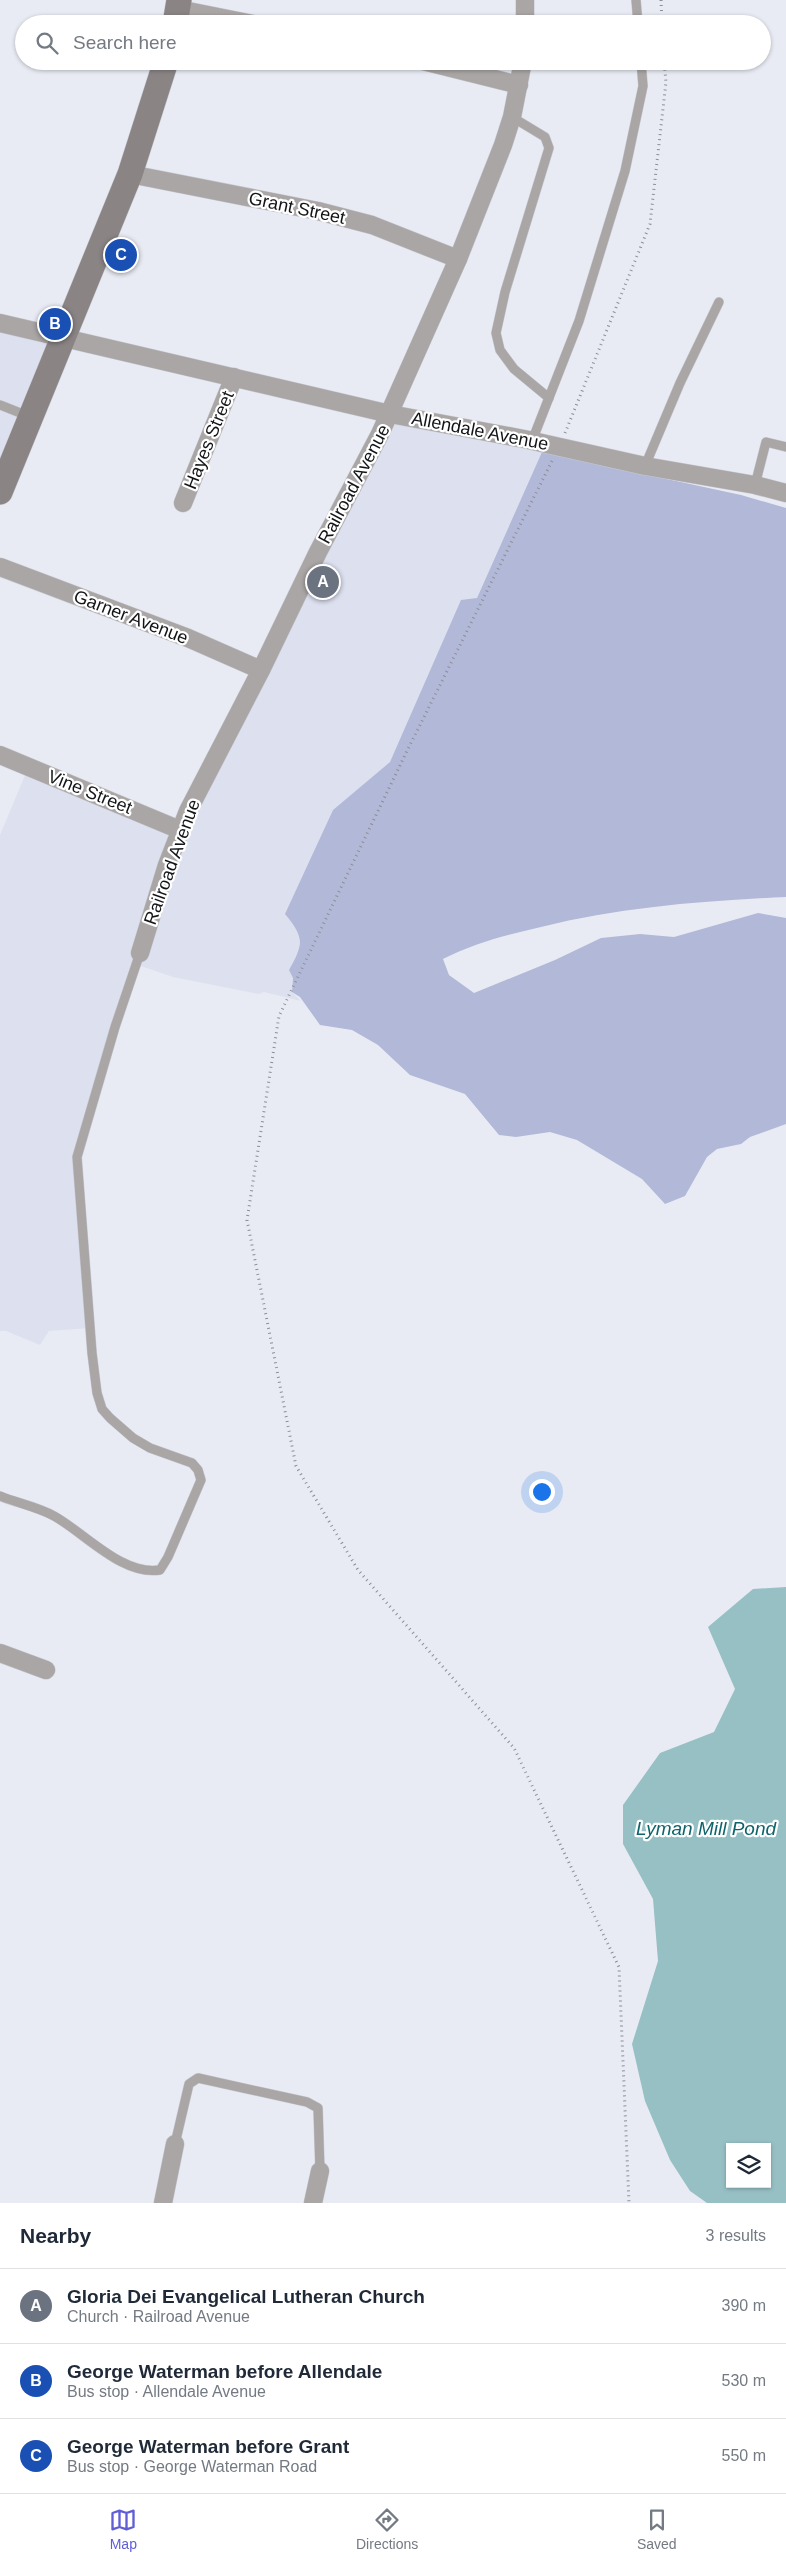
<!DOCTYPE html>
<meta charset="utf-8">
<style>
:root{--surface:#fff;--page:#f2f2f3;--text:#1f2937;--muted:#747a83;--line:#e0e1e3;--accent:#5f5ed7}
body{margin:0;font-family:Arial,sans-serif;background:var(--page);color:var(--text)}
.controls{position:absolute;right:15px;bottom:15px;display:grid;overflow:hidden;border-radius:0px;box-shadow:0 1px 4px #0004}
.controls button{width:45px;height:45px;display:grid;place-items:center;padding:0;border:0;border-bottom:1px solid var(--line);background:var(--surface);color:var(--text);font:25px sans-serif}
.you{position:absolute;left:541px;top:1491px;width:18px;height:18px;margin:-12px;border:4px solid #fff;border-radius:50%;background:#1a73e8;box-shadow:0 0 0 8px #1a73e833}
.badge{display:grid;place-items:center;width:32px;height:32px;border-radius:50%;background:var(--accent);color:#fff;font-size:16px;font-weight:700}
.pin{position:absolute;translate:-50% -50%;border:2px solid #fff;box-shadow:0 1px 5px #0006}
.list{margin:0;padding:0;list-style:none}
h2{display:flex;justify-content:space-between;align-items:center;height:65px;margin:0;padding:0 20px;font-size:21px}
h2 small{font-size:16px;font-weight:400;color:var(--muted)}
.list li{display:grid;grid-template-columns:32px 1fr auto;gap:15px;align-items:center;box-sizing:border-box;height:75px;padding:0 20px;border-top:1px solid var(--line)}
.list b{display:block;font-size:19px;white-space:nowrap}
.list p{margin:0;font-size:16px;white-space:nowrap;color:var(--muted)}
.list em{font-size:16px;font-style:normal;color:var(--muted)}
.icon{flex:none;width:28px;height:28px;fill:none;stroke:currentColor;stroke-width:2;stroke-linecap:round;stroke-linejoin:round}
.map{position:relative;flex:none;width:786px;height:2203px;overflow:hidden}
.search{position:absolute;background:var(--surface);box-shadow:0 1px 4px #0004;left:15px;right:15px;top:15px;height:55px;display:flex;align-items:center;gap:12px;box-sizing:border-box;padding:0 18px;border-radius:28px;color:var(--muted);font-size:19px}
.sheet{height:290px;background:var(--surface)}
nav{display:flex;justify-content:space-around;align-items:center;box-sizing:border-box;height:70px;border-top:1px solid var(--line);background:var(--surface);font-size:14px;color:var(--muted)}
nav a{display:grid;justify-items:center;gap:2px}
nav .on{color:var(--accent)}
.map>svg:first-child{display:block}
</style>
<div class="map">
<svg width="786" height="2203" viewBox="0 0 786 2203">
<rect width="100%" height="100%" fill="#e9ebf4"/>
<g fill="#dce0ef">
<polygon points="0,331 55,344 0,496"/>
<polygon points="391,418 542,452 477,598 390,762 333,810 286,914 299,931 299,952 289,970 293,978 292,992 301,1001 264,992 259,994 173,977 138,965 78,1157 90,1328 49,1331 40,1345 6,1331 0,1331 0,835 26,773 176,833"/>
</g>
<path fill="#b2b8d7" d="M542,452L741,495L786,508V897C703,901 622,907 541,927C506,935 475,943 443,959L449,975L474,993L555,960L601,938L640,934L674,937L758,913L786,918V1124L750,1137L741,1144L717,1149L707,1157L685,1196L665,1204L642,1179L577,1140L550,1132L516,1137L499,1135L465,1094L410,1075L378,1045L352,1030L320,1025L300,997L292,992L293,978L289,970C304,944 304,937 285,914L333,810L390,762L461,600L477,598Z"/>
<path fill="#97c0c5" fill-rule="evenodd" d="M786,1587V2203H707L690,2191L670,2160L645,2101L632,2044L658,1961L653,1899L623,1844V1805L660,1753L714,1732L735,1689L708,1627L753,1589ZM730,2147H767V2184H730Z"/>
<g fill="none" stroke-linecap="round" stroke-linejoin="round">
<g stroke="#c7c9d1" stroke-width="10">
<g id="lane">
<polyline points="636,0 638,24"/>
<polyline points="512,117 545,137 549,148 505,292 496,333 500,350 514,369 549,398"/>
<polyline points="0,405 28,416"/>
<polyline points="532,441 579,321 625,171 643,86 641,61"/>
<polyline points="645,466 680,383 719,302"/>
<polyline points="755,485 766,442 786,447"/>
<path d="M0,1496C17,1503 38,1507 54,1516C85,1533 122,1576 160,1570L168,1557L201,1480L198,1470L192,1463L150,1448L133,1438L110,1418L102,1409L97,1393L92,1353L77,1157L115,1027L140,953"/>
<polyline points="175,2144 189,2084 198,2078 307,2102 318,2108 320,2171"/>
</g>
</g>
<g stroke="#c7c9d1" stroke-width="19">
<g id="street">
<polyline points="525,0 525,24"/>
<polyline points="178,9 253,24"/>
<polyline points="423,61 519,85"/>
<polyline points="130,174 318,211 372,225 458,259"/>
<polyline points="0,323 390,414 524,439 645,466 755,485 786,493"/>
<polyline points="183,503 234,377"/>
<polyline points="0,567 188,638 261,670"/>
<polyline points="0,755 180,830"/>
<polyline points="140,953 167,865 188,811 261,670 318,552 380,434 458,259 503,145 512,117 523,61"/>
<polyline points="0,1653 46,1670"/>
<polyline points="163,2203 175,2144"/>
<polyline points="313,2203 320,2171"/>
</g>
</g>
<g stroke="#c7c9d1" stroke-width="26">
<g id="secondary">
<polyline points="175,24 179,0"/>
<polyline points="0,492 130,174 166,61"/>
</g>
</g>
<g stroke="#8c8e94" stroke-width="3" stroke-dasharray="1 4" stroke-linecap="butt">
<polyline points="661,0 662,24"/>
<polyline points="565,433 650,224 666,82 664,61"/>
<polyline points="552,461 406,753 279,1016 247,1220 296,1466 358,1570 514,1748 619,1967 629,2203"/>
</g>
<use href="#lane" stroke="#aaa6a6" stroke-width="9"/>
<use href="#street" stroke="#aaa6a6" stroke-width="18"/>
<use href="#secondary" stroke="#8a8485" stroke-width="25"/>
</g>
<g text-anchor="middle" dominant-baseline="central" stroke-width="4.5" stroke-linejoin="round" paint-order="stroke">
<g font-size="18" fill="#131417" stroke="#fff">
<text transform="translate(297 208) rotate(12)">Grant Street</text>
<text transform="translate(480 431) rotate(11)">Allendale Avenue</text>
<text transform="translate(209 440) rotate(-68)">Hayes Street</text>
<text transform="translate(354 484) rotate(-62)">Railroad Avenue</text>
<text transform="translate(131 617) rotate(21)">Garner Avenue</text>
<text transform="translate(90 792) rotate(22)">Vine Street</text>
<text transform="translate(172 862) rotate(-70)">Railroad Avenue</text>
</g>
<g font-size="19" font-style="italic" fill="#0f646c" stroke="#fff">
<text x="706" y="1828">Lyman Mill Pond</text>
</g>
</g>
</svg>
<div class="controls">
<button><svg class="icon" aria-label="layers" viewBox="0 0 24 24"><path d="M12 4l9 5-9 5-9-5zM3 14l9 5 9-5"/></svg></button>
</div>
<div class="you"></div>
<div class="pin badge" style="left:323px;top:582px;background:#6b7280">A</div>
<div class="pin badge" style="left:55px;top:324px;background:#1a4fb4">B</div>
<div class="pin badge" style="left:121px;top:255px;background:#1a4fb4">C</div>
<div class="search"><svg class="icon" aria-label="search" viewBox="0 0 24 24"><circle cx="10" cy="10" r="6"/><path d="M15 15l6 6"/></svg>Search here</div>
</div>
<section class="sheet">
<h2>Nearby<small>3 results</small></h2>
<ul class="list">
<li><span class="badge" style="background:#6b7280">A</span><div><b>Gloria Dei Evangelical Lutheran Church</b><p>Church · Railroad Avenue</p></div><em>390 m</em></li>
<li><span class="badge" style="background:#1a4fb4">B</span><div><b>George Waterman before Allendale</b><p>Bus stop · Allendale Avenue</p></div><em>530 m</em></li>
<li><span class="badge" style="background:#1a4fb4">C</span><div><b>George Waterman before Grant</b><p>Bus stop · George Waterman Road</p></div><em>550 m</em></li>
</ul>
</section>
<nav>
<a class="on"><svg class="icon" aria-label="map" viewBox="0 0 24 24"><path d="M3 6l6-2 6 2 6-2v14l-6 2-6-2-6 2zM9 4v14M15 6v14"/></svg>Map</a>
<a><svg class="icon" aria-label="directions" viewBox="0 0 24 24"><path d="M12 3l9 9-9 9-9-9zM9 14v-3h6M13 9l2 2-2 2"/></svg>Directions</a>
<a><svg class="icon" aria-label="saved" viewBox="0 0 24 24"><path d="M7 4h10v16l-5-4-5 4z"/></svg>Saved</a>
</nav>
